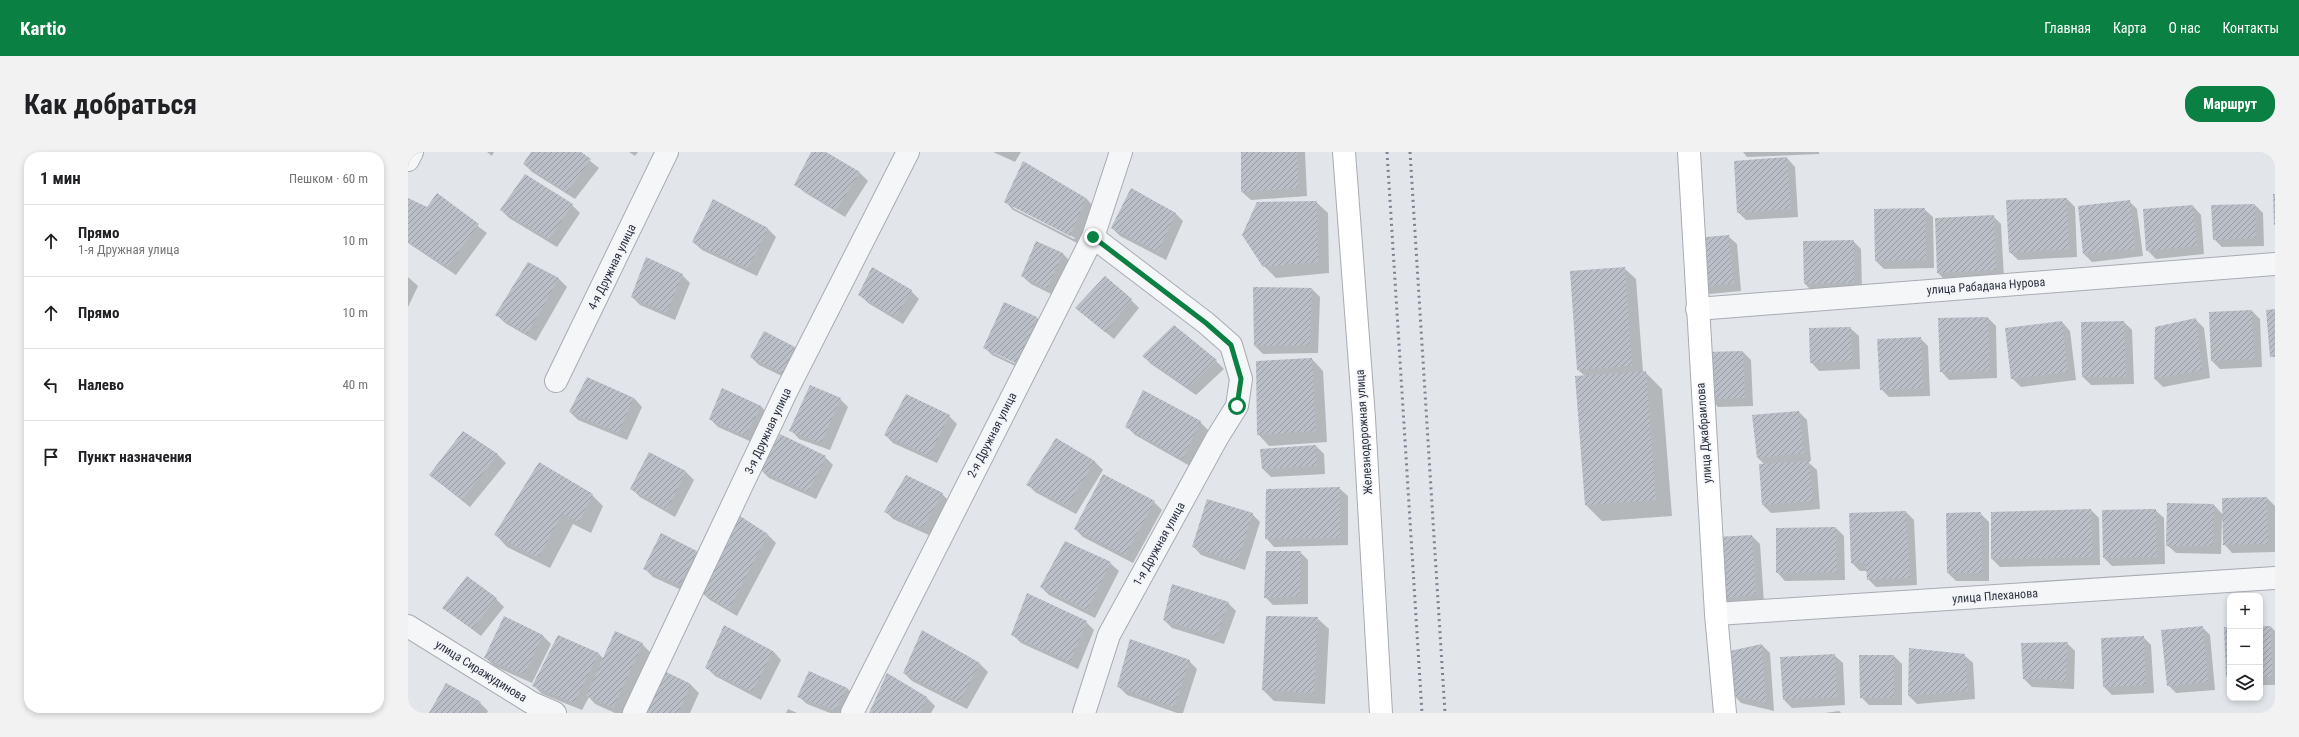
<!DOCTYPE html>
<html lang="ru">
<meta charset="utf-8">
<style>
:root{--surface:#fff;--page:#f2f2f2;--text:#202124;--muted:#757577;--line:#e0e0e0;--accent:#0b8043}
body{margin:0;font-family:"Roboto Condensed",sans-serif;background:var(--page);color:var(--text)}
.controls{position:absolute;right:12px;bottom:12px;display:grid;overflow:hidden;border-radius:8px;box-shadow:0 2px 6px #0003}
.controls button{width:36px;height:36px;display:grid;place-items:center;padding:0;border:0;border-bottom:1px solid var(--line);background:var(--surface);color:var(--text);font:20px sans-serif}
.stop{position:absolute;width:12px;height:12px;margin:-9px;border:3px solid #0b8043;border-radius:50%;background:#fff}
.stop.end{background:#0b8043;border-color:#fff;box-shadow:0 1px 4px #0008}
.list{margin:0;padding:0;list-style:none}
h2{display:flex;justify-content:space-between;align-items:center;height:52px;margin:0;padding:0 16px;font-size:17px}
h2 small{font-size:13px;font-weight:400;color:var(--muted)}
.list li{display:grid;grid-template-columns:26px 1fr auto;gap:12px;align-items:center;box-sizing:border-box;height:72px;padding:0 16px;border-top:1px solid var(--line)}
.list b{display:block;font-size:15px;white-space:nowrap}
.list p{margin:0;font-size:13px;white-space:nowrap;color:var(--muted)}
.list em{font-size:13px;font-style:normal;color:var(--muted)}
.icon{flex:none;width:22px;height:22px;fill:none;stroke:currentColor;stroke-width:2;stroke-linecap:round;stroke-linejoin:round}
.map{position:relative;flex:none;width:1867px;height:561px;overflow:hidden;border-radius:16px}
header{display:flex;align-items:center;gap:24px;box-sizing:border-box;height:56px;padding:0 20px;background:var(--accent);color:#fff}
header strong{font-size:19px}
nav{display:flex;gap:22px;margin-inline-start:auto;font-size:14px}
.intro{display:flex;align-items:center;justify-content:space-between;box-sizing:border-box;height:96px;padding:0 24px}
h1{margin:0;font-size:28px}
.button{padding:10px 18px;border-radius:16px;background:var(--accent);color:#fff;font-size:14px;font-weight:700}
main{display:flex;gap:24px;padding:0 24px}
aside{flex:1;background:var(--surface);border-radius:16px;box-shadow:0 2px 6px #0003}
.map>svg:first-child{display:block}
</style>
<header>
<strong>Kartio</strong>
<nav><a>Главная</a><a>Карта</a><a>О нас</a><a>Контакты</a></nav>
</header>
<div class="intro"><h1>Как добраться</h1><a class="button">Маршрут</a></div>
<main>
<aside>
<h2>1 мин<small>Пешком · 60 m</small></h2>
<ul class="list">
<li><svg class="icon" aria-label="ahead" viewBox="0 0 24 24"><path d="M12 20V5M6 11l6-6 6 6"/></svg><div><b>Прямо</b><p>1-я Дружная улица</p></div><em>10 m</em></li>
<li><svg class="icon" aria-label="ahead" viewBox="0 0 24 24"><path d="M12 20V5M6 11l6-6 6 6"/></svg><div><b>Прямо</b></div><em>10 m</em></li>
<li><svg class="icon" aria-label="left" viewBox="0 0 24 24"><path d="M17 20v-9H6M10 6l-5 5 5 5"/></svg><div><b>Налево</b></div><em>40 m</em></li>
<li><svg class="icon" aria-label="arrive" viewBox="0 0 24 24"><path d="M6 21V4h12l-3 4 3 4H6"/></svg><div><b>Пункт назначения</b></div></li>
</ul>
</aside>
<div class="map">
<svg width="1867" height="561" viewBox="0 0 1867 561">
<defs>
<pattern id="building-hatch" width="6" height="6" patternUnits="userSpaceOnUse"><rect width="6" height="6" fill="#babec6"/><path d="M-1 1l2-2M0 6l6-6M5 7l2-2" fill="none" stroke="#979ba2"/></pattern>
</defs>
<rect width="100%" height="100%" fill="#e2e5e9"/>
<g fill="#0003" fill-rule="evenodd">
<polygon points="79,0 86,0 84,4"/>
<polygon points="124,0 171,0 191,16 167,47 124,20 116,12"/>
<polygon points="221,0 230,0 227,4"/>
<polygon points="405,0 416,0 452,21 460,29 437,65 396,40 388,32"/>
<polygon points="585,0 613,0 607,10"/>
<polygon points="834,0 897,0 899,44 843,48 834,40"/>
<polygon points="1335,0 1411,0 1411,2 1339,5"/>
<polygon points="1379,6 1387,15 1390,65 1338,68 1330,60"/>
<polygon points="29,43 79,81 48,123 0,91 0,48 20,56"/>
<path d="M678,46L686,55L671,92L605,58L597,49ZM605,53L667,86L666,87L605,56Z"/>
<polygon points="1659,47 1667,55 1669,105 1610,108 1602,100"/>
<polygon points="306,48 360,77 368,85 349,124 294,98 285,90"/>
<polygon points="1721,49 1729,57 1735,104 1684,110 1676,102"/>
<polygon points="908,50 920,61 921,121 868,126 856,114"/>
<polygon points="164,53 172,61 149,95 101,66 93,58"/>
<polygon points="1847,53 1855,61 1856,94 1814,95 1806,87"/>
<polygon points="1785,54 1793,63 1796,102 1748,107 1739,98"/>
<polygon points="1516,57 1525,65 1526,116 1476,117 1468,109"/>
<polygon points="767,61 775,69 758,108 712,84 704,76"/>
<polygon points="1585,64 1593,72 1596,126 1538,129 1530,121"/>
<polygon points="1320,84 1329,92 1333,139 1301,142 1292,134"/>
<polygon points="1445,89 1453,97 1454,138 1405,140 1397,132"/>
<polygon points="628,91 655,102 663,110 647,144 623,132 614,124"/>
<polygon points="121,111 151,127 159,135 128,189 97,171 89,163"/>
<polygon points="1216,116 1228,127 1235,220 1237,220 1254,237 1264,364 1194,369 1178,353 1177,224 1170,218"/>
<polygon points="274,123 282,131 267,168 232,153 224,145"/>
<polygon points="0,125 10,134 0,155"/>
<polygon points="904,137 912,145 910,201 855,202 847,194"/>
<polygon points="503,139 511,147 495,172 460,151 452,143"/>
<polygon points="723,148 731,156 706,187 668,156"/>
<path d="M596,151L629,166L637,174L618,219L584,203L576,195ZM585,199L615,213L614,215L585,201Z"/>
<polygon points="1844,159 1852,167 1854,215 1812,217 1804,209"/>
<polygon points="1580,166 1588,174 1589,226 1541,228 1533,219 1531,167"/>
<polygon points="1788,168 1796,176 1802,226 1755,235 1747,227 1748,176"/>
<polygon points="1654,170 1662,179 1668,228 1613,235 1604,226"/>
<polygon points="1716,170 1724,178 1726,232 1683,233 1675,225"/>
<polygon points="1442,176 1451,184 1452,217 1411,219 1403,210"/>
<polygon points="1512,186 1520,194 1522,244 1481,245 1473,237"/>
<polygon points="386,196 394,204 382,228 351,213 343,205"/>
<polygon points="1335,200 1343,208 1345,254 1310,255 1302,247"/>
<polygon points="735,204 808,209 816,217 788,243 743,212"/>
<polygon points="904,207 915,219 919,290 861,294 850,282"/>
<polygon points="315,237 353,254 361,263 346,291 310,275 302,267"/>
<polygon points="226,246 234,255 219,288 170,268 162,260"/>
<polygon points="432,247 440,255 422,298 391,287 383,278"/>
<polygon points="1391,260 1399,268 1403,309 1400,310 1409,318 1412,357 1363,361 1355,353 1357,313 1350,306"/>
<polygon points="541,264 549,272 529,311 485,291 477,283"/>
<polygon points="792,270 800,278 782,314 727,283 719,275"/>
<polygon points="55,280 90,303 98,311 62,355 22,323"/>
<polygon points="908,294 916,302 917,322 863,325 855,317 853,298"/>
<polygon points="242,301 278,320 286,328 267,365 232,345 223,336"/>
<polygon points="417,305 425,313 408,347 361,326 353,318"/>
<polygon points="686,309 695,318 668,362 627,340 619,332"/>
<polygon points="498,325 534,342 542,350 523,384 485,367 477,359"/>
<polygon points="931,336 940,344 940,393 866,395 858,386"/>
<polygon points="184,343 195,354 183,381 165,372 142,416 99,395 88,383"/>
<polygon points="1859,346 1867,354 1867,400 1824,401 1816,392 1815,368 1814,368 1813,402 1768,401 1759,393 1806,353 1815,363"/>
<polygon points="746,350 754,358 725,411 675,385 667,377"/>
<polygon points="1683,358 1691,366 1692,413 1592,415 1584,407"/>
<polygon points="1747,358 1756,366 1757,412 1704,414 1696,406"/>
<polygon points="1498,360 1506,368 1509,433 1468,435 1460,427 1460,419 1452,419 1444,411"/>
<polygon points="1572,361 1581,370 1581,429 1548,429 1540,421"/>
<polygon points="844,362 852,370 837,418 793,403 785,394"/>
<polygon points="330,364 360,383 368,391 329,464 302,448 293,440"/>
<polygon points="1428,376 1436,384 1437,428 1377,429 1369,420"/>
<polygon points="254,382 289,400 297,408 280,441 245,425 237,417"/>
<polygon points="1344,384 1352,392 1356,451 1322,453 1314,445"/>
<polygon points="657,390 702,411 711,419 687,466 641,443 633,435"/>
<polygon points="892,400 900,408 900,452 865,453 857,445"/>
<polygon points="88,447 96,455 73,484 36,456"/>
<polygon points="820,451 828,459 816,492 764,476 756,468"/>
<polygon points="97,466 135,484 143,492 124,531 86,514 78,506"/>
<polygon points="909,466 921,477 917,552 866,549 855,538"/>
<polygon points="678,470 686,478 670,517 613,491 605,483"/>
<polygon points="1794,475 1802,483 1807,538 1768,541 1760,533"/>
<polygon points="1852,475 1863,475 1867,479 1867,533 1852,533"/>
<polygon points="515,480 572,512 580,520 559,557 504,529 496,521"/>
<polygon points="151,484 191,502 196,507 234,492 242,500 215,561 207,561 187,552 181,545 174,558 134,542 126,534"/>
<polygon points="1735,485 1743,493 1746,541 1704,543 1696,535"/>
<polygon points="1659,491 1667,499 1666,537 1624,535 1616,527"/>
<polygon points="1354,493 1362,501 1366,559 1333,551 1325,542 1318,501"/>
<polygon points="365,499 373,508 353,548 307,524 299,516"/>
<polygon points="1426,503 1435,511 1437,553 1384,556 1376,548"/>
<polygon points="1556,503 1565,511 1567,547 1509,552 1501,544"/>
<polygon points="1486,504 1494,512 1494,553 1461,553 1453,545"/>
<polygon points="781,509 789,517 775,561 769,561 719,543 711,535"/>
<polygon points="252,519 283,533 291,541 282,561 234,561"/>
<polygon points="401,520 439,536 447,545 438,561 422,561 399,552 390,544"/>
<polygon points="519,546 527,554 523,561 462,561"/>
<polygon points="72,551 80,559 79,561 22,561"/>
<polygon points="380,557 389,561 378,561"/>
<polygon points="1431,559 1433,561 1417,561"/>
</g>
<g fill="url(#building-hatch)">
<polygon points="123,0 173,0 183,7 159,40 115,12"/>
<polygon points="403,0 418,0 452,20 428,58 386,33"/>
<polygon points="833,0 889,0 891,36 833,40"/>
<polygon points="1379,5 1383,57 1329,61 1326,9"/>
<polygon points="615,9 678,46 662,84 596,50"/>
<polygon points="117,22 165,52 141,87 92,58"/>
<polygon points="723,36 768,61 750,100 703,76"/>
<polygon points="29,41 71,72 39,115 0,90 0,46 19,55"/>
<polygon points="1865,42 1867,42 1867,73 1866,73"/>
<polygon points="1659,46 1661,97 1601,101 1598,48"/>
<polygon points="305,47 360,76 340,116 284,90"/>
<polygon points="1722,48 1727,97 1675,102 1670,54"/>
<polygon points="909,49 910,110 855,115 834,83 849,50"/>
<polygon points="1847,52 1848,86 1805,88 1803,53"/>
<polygon points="1785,53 1789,94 1738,99 1735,57"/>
<polygon points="1517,56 1518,108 1467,109 1466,57"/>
<polygon points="1586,63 1588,118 1529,121 1527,66"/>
<polygon points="1321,83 1326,131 1291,135 1287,86"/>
<polygon points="1446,88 1446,131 1396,132 1395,89"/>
<polygon points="628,89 655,101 639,137 613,124"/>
<polygon points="238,105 275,122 258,161 223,145"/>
<polygon points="120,110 151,126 119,182 87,163"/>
<polygon points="464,115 504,138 487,165 450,143"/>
<polygon points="1217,115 1224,214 1169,218 1162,119"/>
<polygon points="697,124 724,147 697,180 667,156"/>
<polygon points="845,135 904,136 902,193 846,194"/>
<polygon points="596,150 629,165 610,212 575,196"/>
<polygon points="1867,157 1867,205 1862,205 1858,158"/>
<polygon points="1844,158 1846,207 1803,209 1801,160"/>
<polygon points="1580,165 1582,219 1532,220 1530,166"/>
<polygon points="1788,166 1794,218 1746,227 1747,175"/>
<polygon points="1654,169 1660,220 1603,227 1597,176"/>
<polygon points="1716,169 1718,225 1674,225 1673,170"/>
<polygon points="766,173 809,208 780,236 734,204"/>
<polygon points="1443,175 1444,209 1402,211 1401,176"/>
<polygon points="356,179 387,195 374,221 342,205"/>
<polygon points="1513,185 1515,236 1472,238 1469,187"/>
<polygon points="1335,199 1337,246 1301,247 1299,200"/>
<polygon points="904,206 908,279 849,283 848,209"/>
<polygon points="1238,219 1248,348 1177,353 1167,224"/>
<polygon points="179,225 226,246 210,281 161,260"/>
<polygon points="402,233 433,246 413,291 381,279"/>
<polygon points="314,236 353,254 337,284 301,267"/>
<polygon points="735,238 793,269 774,307 717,275"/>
<polygon points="498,242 542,263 521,304 476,283"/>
<polygon points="1391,259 1396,301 1349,306 1344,263"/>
<polygon points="55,279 90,302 54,348 21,323"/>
<polygon points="372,282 418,304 400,340 352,318"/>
<polygon points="648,286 687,309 659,354 618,333"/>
<polygon points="908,293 909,314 854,317 852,297"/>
<polygon points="241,300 278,319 259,358 222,337"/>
<polygon points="1401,309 1405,349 1354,353 1351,312"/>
<polygon points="131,310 185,342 171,370 154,362 130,406 86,383"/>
<polygon points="695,322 747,349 717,403 666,377"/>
<polygon points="498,323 535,341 514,376 476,360"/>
<polygon points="932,335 932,386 857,387 858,337"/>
<polygon points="1859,345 1860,392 1815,393 1814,346"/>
<polygon points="799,347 845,361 829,410 784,395"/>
<polygon points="1759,351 1806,352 1805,394 1758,394"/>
<polygon points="1683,357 1685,405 1583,407 1583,360"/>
<polygon points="1748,357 1749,405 1695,406 1694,358"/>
<polygon points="1498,359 1502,426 1459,428 1458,411 1443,411 1441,361"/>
<polygon points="1573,360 1574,421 1539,421 1538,361"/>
<polygon points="329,362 360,382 321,457 292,440"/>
<polygon points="1428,375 1429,420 1368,421 1368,376"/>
<polygon points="253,381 289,399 272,433 235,417"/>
<polygon points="1344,383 1348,443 1313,446 1309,385"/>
<polygon points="657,389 703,410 679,458 632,435"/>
<polygon points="858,399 893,399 892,444 856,446"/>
<polygon points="59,424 89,446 64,477 34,456"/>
<polygon points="764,432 821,450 808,484 755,468"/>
<polygon points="619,441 679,469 662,510 603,483"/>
<polygon points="96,464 135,483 116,523 76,506"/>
<polygon points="858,464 910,465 906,541 854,538"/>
<polygon points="316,473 365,499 344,540 297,516"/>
<polygon points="1795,474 1800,530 1759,534 1753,478"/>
<polygon points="1852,474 1863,474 1864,525 1852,525"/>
<polygon points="1816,475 1822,475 1822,525 1818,525"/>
<polygon points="514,478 572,511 551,550 495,521"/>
<polygon points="207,479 235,491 205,556 178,544"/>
<polygon points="150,483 191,501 166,551 124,534"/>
<polygon points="1736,484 1738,533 1695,535 1693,486"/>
<polygon points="722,487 782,508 766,555 709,535"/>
<polygon points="1660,490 1658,530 1642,527 1615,527 1613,491"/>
<polygon points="1354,492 1358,551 1324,543 1317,500"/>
<polygon points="1501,496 1557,502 1560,539 1500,544"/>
<polygon points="1427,502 1429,545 1375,548 1372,505"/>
<polygon points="1451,503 1486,503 1486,546 1452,546"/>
<polygon points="252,517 283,532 270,561 232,561"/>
<polygon points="401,519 439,536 427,558 389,545"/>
<polygon points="479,521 519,545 512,561 461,561"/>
<polygon points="38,531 73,550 66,561 21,561"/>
</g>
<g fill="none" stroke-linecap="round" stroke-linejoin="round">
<g stroke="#a8acb3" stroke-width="24">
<g id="street">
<polyline points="0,8 4,0"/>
<polyline points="1289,157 1867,112"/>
<polyline points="148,229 259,0"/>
<polyline points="1308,462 1867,426"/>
<polyline points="0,474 124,551 147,561"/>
<polyline points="226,561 378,240 500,0"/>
<polyline points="444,561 685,85 713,0"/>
<polyline points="676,561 701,483 809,286 829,254 833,227 823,193 798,171 685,85"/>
</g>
</g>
<g stroke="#a8acb3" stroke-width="24">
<g id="secondary">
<polyline points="936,0 956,266 973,561"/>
<polyline points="1281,0 1308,462 1317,561"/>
</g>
</g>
<use href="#street" stroke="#f5f6f8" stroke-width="22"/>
<use href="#secondary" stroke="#fff" stroke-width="22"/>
<g stroke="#7d8392" stroke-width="3" stroke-dasharray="2 4" stroke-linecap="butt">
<polyline points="979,0 1014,561"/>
<polyline points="1002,0 1037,561"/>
</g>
</g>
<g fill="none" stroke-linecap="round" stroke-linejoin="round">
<polyline stroke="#0b8043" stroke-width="5" points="685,85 798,171 823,193 833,227 829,254"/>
</g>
<g text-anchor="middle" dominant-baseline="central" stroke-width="3" stroke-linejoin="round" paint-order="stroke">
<g font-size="12" fill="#2c3240" stroke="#f2f4f7">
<text transform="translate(204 115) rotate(-64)">4-я Дружная улица</text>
<text transform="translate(1578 134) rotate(-4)">улица Рабадана Нурова</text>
<text transform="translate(360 279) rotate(-65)">3-я Дружная улица</text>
<text transform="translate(956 280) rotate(-94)">Железнодорожная улица</text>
<text transform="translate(1296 281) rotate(-94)">улица Джабраилова</text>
<text transform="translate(584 283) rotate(-63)">2-я Дружная улица</text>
<text transform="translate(751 392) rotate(-61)">1-я Дружная улица</text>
<text transform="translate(1587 444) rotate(-4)">улица Плеханова</text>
<text transform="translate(73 519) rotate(32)">улица Сиражудинова</text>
</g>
</g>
</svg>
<div class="controls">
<button>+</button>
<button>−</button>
<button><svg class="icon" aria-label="layers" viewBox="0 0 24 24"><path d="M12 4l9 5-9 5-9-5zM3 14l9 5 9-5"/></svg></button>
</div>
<div class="stop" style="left:829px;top:254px"></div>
<div class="stop end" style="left:685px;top:85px"></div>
</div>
</main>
